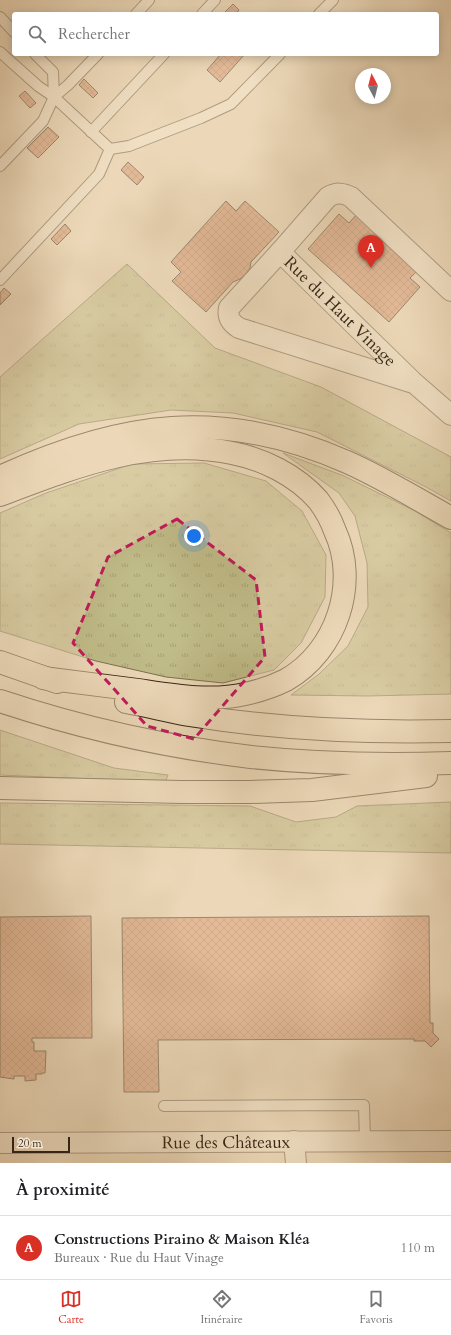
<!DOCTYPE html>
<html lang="fr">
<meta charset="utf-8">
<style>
:root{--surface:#fff;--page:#f2f2f2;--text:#202124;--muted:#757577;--line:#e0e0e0;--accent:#d93025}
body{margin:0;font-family:Cardo,serif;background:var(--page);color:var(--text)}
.compass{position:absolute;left:355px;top:68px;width:36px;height:36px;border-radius:50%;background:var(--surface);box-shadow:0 2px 10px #0003;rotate:353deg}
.scale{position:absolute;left:12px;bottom:10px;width:58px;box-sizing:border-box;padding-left:4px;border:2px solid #372615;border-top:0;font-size:11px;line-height:14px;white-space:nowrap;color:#372615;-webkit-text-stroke:3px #f3e6d1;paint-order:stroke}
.you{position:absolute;left:194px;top:536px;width:14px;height:14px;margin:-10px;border:3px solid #fff;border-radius:50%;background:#1a73e8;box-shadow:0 0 0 6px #1a73e833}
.badge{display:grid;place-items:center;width:26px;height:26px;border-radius:50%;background:var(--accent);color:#fff;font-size:13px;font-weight:700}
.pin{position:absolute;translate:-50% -33px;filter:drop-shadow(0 1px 2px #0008)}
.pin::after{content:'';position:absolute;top:21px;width:14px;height:12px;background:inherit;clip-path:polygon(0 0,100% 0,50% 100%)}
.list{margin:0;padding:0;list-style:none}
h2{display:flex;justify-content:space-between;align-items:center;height:52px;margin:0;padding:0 16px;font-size:17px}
h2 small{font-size:13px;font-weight:400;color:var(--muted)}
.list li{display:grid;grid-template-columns:26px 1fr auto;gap:12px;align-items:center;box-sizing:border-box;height:64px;padding:0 16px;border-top:1px solid var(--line)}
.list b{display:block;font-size:15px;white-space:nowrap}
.list p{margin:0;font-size:13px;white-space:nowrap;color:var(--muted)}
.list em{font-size:13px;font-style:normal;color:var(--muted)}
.icon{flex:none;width:22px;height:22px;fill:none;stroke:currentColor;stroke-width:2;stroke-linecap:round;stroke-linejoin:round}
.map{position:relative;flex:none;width:451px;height:1163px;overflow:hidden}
.search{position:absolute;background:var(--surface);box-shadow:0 2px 10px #0003;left:12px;right:12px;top:12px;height:44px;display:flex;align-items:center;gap:10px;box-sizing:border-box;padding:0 14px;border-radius:4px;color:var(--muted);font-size:15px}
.sheet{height:116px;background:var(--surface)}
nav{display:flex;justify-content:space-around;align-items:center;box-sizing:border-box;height:56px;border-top:1px solid var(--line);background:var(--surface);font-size:11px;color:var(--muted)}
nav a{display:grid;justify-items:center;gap:2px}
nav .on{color:var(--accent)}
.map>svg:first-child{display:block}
</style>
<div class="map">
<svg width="451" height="1163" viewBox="0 0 451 1163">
<defs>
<pattern id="grass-tufts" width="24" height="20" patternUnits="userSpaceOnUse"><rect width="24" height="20" fill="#c0bc89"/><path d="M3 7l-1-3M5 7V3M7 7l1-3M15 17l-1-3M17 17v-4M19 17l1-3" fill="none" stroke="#a6a175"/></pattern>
<pattern id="building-cross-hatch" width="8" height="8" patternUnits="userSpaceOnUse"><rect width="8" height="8" fill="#d79370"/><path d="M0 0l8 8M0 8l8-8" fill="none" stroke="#af785b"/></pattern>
</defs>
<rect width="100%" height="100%" fill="#ecd8b8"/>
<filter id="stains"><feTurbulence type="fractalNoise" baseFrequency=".005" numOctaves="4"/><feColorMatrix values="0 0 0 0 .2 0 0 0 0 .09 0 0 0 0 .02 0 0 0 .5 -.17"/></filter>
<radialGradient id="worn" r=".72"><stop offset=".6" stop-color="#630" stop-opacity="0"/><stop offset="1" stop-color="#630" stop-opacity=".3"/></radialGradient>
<g fill="url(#grass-tufts)" stroke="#7c714f">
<polygon points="127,264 215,348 321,387 451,457 451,501 426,487 317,432 233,413 171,410 79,424 0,459 0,377"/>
<polygon points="283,453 344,476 415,511 451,533 451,694 368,696 291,695 319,674 348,646 368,607 367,563 355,516 339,493"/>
<polygon points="204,463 266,481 302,511 326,555 325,597 301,643 274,670 223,683 166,677 96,661 0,631 0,513 46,493 132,464"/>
<polygon points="0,730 114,768 168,775 165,782 0,775"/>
<polygon points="451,802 451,853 0,844 0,803 250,806 296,822 336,817 357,806"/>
</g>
<g fill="url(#building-cross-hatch)" stroke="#372615">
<polygon points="233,4 239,10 236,14 223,14"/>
<polygon points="221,54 245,54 220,82 207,70"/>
<polygon points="84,79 98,93 93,98 79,85"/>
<polygon points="25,91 36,103 30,108 19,96"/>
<polygon points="48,127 59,137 38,158 27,148"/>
<polygon points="128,162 144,177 137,185 121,170"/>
<polygon points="226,201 236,211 245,201 279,232 251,262 250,268 245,275 240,279 233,282 206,312 172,281 181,272 171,262"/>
<polygon points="339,214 349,223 357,214 419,269 410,278 420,287 389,322 308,249"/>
<polygon points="65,224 71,231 57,245 51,239"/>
<polygon points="4,288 11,294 0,305 0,293"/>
<polygon points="91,916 92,1038 32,1038 32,1042 34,1042 34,1051 46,1051 45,1073 42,1073 42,1074 36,1074 36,1080 25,1081 25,1076 14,1076 14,1079 0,1077 0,917"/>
<polygon points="429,916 430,1023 433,1023 433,1033 439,1039 431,1047 425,1041 414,1041 414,1039 158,1040 159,1092 124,1092 122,918"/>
</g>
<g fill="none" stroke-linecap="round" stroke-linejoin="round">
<g stroke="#64523e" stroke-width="12">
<g id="service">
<polyline points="136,14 149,0"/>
<polyline points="202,14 215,0"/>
<polyline points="319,14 333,0"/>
<polyline points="0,17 14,32"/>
<polyline points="0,52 38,86 54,97"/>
<polyline points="35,54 53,72 54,97 110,149 129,146 201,118 231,104 280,54"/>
<polyline points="91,132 164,54"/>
<polyline points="0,166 43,121 54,97 68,85 98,54"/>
<polyline points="0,280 99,174 110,149"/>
<polyline points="164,1106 364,1105 365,1141"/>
</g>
</g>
<g stroke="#64523e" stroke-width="22">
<g id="minor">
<path d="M280,252L229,308C227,318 231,323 239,328L410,382"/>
<path id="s1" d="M451,291L351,197C343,193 337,192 328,197L280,252L413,382L451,415"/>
<polyline points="294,1141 296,1163"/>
<path id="s2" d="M0,1143L451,1141"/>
</g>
</g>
<g stroke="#372615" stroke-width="24">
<g id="motorway">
<path d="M0,477C121,421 222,407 347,462C383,478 417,499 451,518"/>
<path d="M0,495C74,467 151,436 232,453C263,459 296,475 318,500C325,509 331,520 335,531C359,583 337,651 286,680C274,686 259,691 245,694C210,702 172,695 138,690C106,686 74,682 43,678"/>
<polyline points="0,662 57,682"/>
<path d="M0,701C81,728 166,747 251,757C317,764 385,765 451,763"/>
<path d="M126,702C147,706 168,711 189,715C275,729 364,733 451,731"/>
<polyline points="0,788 182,792 250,792 312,790 426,776"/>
</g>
</g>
<use href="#service" stroke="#f3e6d1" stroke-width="10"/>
<use href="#minor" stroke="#f3e6d1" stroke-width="20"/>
<use href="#motorway" stroke="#ecd8b8" stroke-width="22"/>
</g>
<path d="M0 0H451V1163H0ZM177,519L256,580L265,657L194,739L147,726L73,643L108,557Z" fill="#ecd8b8" fill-opacity=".55" fill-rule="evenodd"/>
<path fill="none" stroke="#c2185b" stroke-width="3" stroke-dasharray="8 5" stroke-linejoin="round" d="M177,519L256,580L265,657L194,739L147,726L73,643L108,557Z"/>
<g text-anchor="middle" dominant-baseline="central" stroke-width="3" stroke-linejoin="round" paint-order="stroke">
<g font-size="17" fill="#372615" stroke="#f3e6d1">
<text stroke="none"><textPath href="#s1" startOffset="319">Rue du Haut Vinage</textPath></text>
<text stroke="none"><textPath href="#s2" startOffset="226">Rue des Châteaux</textPath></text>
</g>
</g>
<rect width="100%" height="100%" filter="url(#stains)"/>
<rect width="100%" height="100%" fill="url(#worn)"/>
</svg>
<svg class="compass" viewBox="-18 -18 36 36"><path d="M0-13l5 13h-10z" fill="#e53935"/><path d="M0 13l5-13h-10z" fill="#757577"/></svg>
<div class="scale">20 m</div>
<div class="you"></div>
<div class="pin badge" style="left:371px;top:268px">A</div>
<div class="search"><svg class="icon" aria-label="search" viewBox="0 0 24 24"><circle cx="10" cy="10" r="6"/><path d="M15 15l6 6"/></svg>Rechercher</div>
</div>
<section class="sheet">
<h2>À proximité<small></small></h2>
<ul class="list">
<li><span class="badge">A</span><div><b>Constructions Piraino &amp; Maison Kléa</b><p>Bureaux · Rue du Haut Vinage</p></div><em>110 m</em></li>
</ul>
</section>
<nav>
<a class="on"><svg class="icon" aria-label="map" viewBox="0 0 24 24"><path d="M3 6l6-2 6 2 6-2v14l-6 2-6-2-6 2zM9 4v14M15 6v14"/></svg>Carte</a>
<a><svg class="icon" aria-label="directions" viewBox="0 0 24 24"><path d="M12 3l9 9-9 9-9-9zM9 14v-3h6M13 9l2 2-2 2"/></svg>Itinéraire</a>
<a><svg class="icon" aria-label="saved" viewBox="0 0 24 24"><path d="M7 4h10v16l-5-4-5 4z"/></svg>Favoris</a>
</nav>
